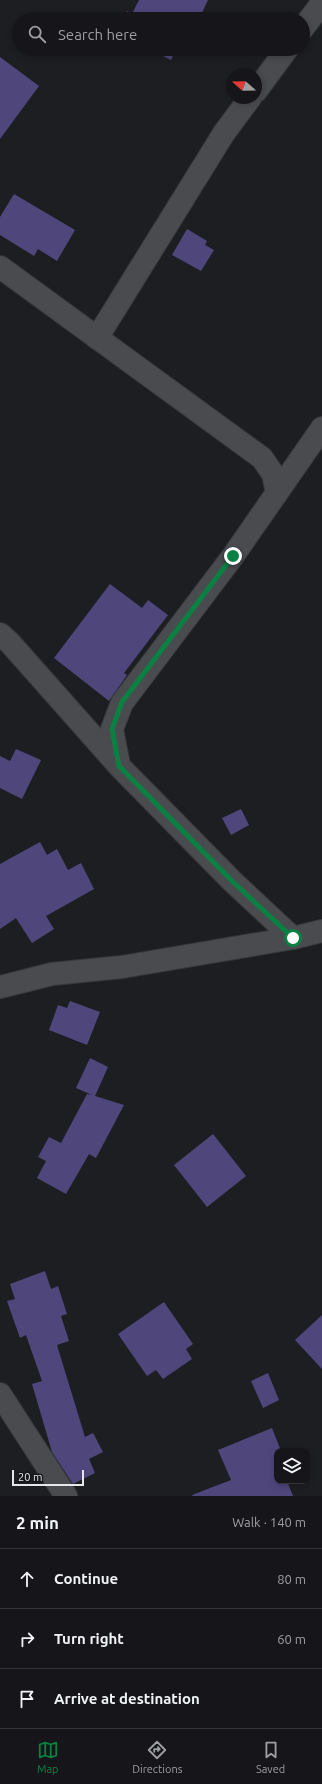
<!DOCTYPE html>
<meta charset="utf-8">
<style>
:root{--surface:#16161a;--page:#1f1f23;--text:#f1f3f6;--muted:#9e9fa2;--line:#353539;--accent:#0b8043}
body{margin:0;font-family:Ubuntu,sans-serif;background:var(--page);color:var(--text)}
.controls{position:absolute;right:12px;bottom:12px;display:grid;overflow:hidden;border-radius:8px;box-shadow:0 2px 6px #0003}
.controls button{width:36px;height:36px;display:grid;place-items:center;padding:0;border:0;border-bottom:1px solid var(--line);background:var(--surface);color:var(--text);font:20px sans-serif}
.compass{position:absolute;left:226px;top:68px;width:36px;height:36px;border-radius:50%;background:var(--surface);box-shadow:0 2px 6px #0003;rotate:290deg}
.scale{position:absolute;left:12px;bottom:10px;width:72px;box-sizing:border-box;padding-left:4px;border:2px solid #e6e7ea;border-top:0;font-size:11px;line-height:14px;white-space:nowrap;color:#e6e7ea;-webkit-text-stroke:3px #141519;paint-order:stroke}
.stop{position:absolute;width:12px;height:12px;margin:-9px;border:3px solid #0b8043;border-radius:50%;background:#fff}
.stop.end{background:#0b8043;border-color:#fff;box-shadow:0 1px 4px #0008}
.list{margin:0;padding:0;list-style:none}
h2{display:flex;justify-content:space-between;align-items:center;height:52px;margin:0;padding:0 16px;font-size:17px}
h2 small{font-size:13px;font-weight:400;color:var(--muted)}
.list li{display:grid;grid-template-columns:26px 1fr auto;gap:12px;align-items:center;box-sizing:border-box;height:60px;padding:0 16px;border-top:1px solid var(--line)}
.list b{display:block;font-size:15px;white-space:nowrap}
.list em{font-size:13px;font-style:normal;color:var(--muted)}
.icon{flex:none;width:22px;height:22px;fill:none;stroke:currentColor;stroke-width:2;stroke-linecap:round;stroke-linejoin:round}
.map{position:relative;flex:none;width:322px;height:1496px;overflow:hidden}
.search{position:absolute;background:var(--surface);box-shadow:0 2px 6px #0003;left:12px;right:12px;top:12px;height:44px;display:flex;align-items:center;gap:10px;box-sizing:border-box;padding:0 14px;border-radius:22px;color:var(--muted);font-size:15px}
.sheet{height:232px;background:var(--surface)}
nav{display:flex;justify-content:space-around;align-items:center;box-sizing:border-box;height:56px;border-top:1px solid var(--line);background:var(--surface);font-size:11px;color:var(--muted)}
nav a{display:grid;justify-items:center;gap:2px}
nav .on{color:var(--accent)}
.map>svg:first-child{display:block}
</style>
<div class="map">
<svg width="322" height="1496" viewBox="0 0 322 1496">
<rect width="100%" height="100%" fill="#1d1e22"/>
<g fill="#4f467c">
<polygon points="139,0 208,0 199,19 123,19 127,11 132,14"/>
<polygon points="149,49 176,49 171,60"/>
<polygon points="0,57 39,86 0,139"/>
<polygon points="14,194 75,230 57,261 38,249 34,256 0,235 0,217"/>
<polygon points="187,229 207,241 205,245 214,250 201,271 172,255"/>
<polygon points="110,584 142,608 148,600 168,615 124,673 127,675 109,701 54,658"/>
<polygon points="16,749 41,760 22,799 0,788 0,756 10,761"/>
<polygon points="241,809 249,825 231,835 222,818"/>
<polygon points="40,842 47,855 57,849 68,870 81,863 94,889 46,916 54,929 32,943 16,918 0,929 0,864"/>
<polygon points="70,1001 100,1012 87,1045 49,1030 58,1005 67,1008"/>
<polygon points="90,1058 108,1067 95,1096 124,1105 96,1158 89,1154 66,1194 37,1178 46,1161 38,1157 49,1137 61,1143 87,1094 92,1095 76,1088"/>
<polygon points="213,1134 246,1176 207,1207 174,1165"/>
<polygon points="45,1271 51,1289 58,1286 67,1314 61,1316 69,1341 57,1345 85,1437 93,1433 103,1452 89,1459 95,1473 73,1484 52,1452 32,1384 42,1381 26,1335 20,1338 7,1301 15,1299 10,1284"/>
<polygon points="164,1302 193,1344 186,1349 192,1359 163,1379 156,1370 147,1376 118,1334"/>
<polygon points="322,1315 322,1369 295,1340"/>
<polygon points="268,1373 279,1400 263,1408 251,1381"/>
<polygon points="272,1428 281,1451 276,1451 277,1455 277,1481 287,1481 293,1496 193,1496 192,1495 231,1480 218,1450"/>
</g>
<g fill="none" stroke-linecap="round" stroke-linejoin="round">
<g stroke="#38393c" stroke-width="24">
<g id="minor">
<polyline points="303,28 322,3"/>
<polyline points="256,91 287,49"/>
<polyline points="0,267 262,458 273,474 277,493"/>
<polyline points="97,338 224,133 250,98"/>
<polyline points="0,634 10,643 119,766 232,881 293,938"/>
<polyline points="119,765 112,729 122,703 233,556 322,428"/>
<polyline points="0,987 52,974 122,967 293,938 322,931"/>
<polyline points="0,1394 66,1496"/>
</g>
</g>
<use href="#minor" stroke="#4a4b4f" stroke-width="22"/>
</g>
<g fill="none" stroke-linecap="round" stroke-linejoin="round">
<polyline stroke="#0b8043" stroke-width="5" points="233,556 122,702 112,729 119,766 232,881 293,938"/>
</g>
</svg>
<div class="controls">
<button><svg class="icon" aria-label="layers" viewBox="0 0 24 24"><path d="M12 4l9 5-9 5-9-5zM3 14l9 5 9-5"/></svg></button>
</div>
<svg class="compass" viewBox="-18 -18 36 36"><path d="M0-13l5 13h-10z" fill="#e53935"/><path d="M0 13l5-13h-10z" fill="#9e9fa2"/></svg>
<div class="scale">20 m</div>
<div class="stop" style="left:293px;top:938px"></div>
<div class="stop end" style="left:233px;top:556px"></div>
<div class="search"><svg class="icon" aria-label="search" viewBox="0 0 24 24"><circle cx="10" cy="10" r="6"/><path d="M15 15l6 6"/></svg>Search here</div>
</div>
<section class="sheet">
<h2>2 min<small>Walk · 140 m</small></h2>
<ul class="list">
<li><svg class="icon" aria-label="ahead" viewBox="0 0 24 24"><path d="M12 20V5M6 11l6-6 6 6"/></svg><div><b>Continue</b></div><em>80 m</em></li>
<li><svg class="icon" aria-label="right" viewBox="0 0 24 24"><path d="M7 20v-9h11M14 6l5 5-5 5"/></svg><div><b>Turn right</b></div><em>60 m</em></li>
<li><svg class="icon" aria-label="arrive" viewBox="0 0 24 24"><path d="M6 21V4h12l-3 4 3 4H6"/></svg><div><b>Arrive at destination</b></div></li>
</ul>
</section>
<nav>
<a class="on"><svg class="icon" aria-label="map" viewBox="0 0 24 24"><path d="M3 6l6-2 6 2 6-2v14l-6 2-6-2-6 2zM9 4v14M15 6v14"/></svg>Map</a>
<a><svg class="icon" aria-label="directions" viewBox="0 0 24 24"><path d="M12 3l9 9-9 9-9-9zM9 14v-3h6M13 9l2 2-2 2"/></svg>Directions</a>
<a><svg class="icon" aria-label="saved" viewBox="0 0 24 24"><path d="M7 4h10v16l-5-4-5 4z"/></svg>Saved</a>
</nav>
